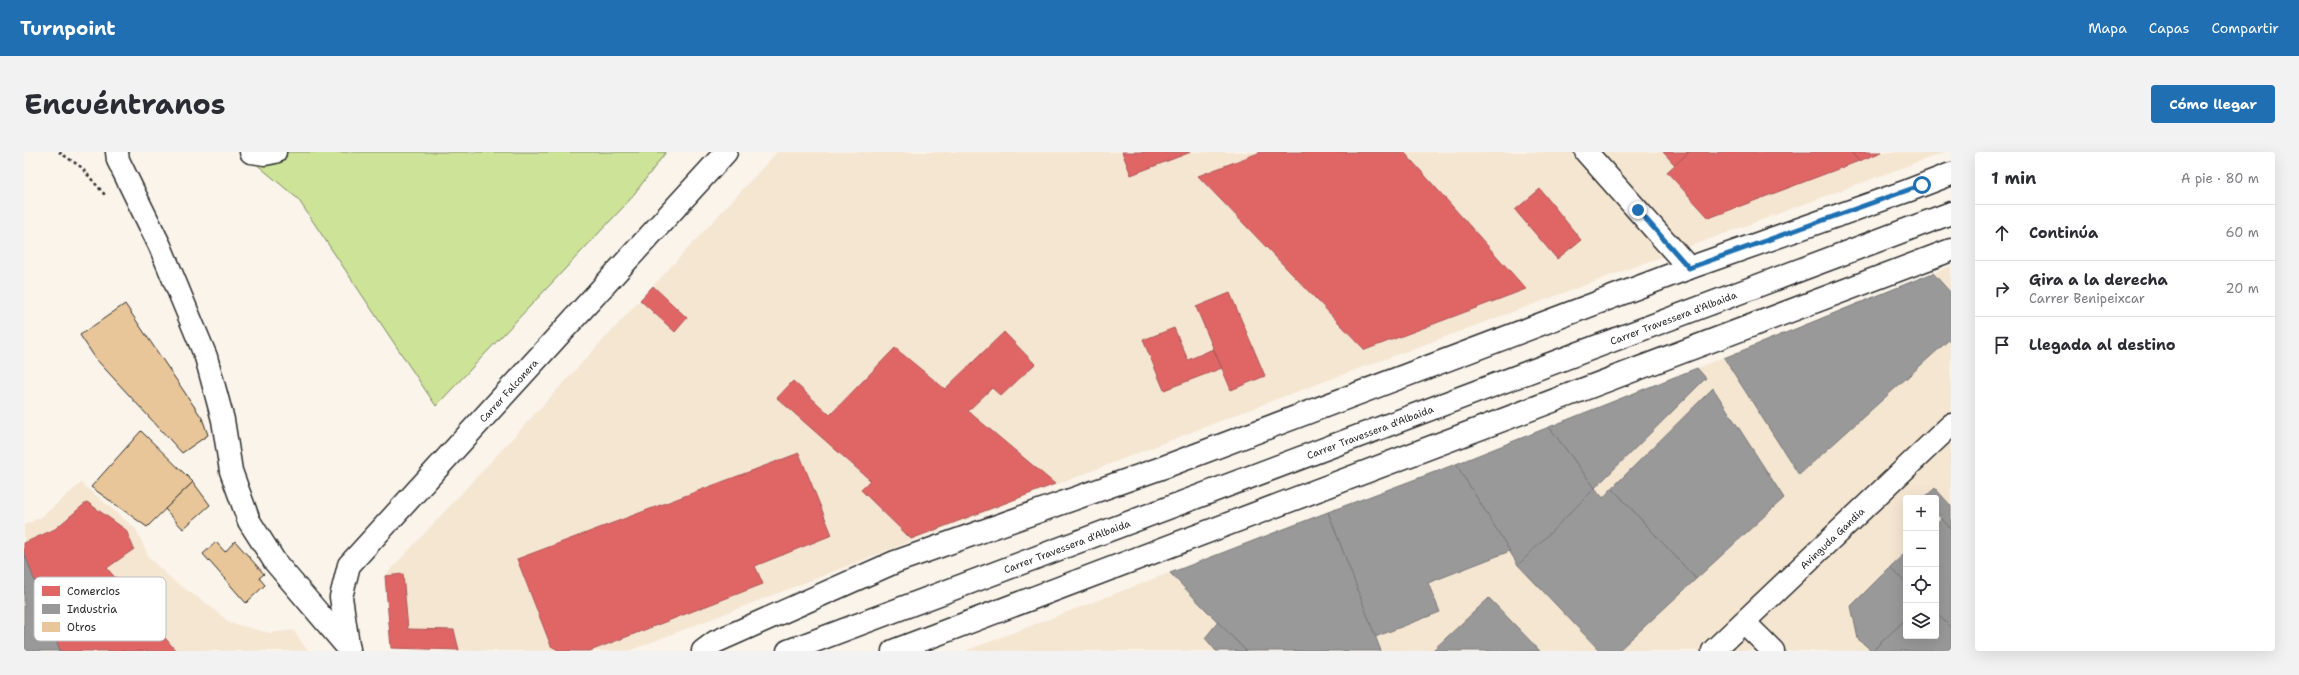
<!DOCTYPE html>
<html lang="es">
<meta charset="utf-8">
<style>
:root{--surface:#fff;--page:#f2f2f3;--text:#2b2b33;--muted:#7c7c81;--line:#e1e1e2;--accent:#1f6fb2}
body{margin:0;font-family:"Shantell Sans",sans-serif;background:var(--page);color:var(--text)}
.controls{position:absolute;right:12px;bottom:12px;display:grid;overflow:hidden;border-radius:4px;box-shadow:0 4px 16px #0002}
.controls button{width:36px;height:36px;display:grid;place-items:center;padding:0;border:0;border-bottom:1px solid var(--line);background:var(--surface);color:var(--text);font:20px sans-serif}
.stop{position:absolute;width:12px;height:12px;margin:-9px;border:3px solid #1f6fb2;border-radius:50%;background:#fff}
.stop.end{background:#1f6fb2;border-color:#fff;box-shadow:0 1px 4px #0008}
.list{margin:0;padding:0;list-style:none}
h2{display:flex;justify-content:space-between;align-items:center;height:52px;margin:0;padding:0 16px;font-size:17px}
h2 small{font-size:13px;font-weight:400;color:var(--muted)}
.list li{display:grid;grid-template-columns:26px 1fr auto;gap:12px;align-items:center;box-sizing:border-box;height:56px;padding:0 16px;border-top:1px solid var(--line)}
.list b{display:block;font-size:15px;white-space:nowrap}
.list p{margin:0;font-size:13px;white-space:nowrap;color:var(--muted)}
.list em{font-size:13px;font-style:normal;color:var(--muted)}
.icon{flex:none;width:22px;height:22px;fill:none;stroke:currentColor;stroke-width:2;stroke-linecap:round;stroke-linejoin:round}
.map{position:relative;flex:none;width:1927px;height:499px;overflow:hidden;border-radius:4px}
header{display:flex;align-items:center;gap:24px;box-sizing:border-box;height:56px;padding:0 20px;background:var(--accent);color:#fff}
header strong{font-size:19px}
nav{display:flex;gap:22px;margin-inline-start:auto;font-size:14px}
.intro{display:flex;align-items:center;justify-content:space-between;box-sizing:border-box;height:96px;padding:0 24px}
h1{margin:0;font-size:28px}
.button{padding:10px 18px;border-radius:4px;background:var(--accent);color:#fff;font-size:14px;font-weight:700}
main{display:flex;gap:24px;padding:0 24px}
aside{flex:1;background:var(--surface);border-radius:4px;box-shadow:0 4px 16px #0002}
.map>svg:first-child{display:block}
</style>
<header>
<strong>Turnpoint</strong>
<nav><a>Mapa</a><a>Capas</a><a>Compartir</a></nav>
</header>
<div class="intro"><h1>Encuéntranos</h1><a class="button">Cómo llegar</a></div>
<main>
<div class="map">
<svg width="1927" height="499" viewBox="0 0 1927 499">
<rect width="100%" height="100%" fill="#faf4eb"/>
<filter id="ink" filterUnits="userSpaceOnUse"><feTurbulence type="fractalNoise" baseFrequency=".025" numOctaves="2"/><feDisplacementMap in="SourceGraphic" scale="8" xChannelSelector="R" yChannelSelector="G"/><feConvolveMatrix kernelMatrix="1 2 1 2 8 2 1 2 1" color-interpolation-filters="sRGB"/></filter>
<g filter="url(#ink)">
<g fill="#f5e6d2" fill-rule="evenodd">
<polygon points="753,0 1921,0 1245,250 605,499 448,499 367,496 361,424"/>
<path d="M1927,114V499H941L1500,285ZM1882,346H1912V484H1882Z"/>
<polygon points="57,331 112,377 125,406 151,430 182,451 206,471 246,481 269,478 284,499 0,499 0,373 19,364"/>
</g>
<polygon fill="#cde398" stroke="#7c8762" points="218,0 642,0 604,50 412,254 274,47"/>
<g fill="#e06666" stroke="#aa5454">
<polygon points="1098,0 1167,0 1107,23"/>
<polygon points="1237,0 1380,0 1502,137 1341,198 1174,24"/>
<polygon points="1639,0 1665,0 1651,13"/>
<polygon points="1665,0 1827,0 1835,9 1685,66 1643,20"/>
<polygon points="1827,0 1858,0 1835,9"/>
<polygon points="1516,37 1557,88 1533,107 1491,58"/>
<polygon points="629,134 663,166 651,180 616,148"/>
<polygon points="1206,141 1241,224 1207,238 1172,155"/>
<polygon points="1150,176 1164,208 1189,197 1198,216 1140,238 1119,188"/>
<polygon points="980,180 1011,212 977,244 968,236 944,259 1031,332 887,387 837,338 846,328 753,246 769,229 806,263 871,196 921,237"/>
<polygon points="775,301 808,383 731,414 739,432 566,499 536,499 527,494 493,407"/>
<polygon points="63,350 102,378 110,397 83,416 152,499 36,499 0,400 0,391 31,377"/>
<polygon points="379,422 384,477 430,478 435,498 367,496 361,424"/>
</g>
<g fill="#999" stroke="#787878">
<polygon points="1909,121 1927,141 1927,186 1775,323 1700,206"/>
<polygon points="1673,216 1682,226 1571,336 1525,275"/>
<polygon points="1689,236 1760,346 1672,427 1588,336"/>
<polygon points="1525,275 1571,336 1494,413 1432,312"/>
<polygon points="1432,312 1486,399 1404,431 1416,460 1351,485 1304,360"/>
<polygon points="1571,336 1579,346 1588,336 1672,427 1594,499 1576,499 1494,413"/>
<polygon points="1911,336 1927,354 1927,377 1912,361 1912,346 1900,346"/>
<polygon points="1304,360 1357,499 1222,499 1146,421"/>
<polygon points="1918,367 1927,377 1927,476 1912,461 1912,372"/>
<polygon points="0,400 36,499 0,499"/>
<polygon points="1882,400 1882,431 1866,415"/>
<polygon points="1866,415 1882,431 1882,467 1848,499 1834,487 1827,454"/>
<polygon points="1465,446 1516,499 1408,499"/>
<polygon points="1912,461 1927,476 1927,499 1848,499 1882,467 1882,484 1912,484"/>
<polygon points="1194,470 1222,499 1192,499 1181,486"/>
</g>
<g fill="#e8c699" stroke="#2b2b2b">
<polygon points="101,152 178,266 184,283 158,301 72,207 56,183"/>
<polygon points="117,279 169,330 123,375 67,335"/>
<polygon points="169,330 186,353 159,377 141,357"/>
<polygon points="211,389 240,422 235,426 241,433 222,451 179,402 192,390 201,400"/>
</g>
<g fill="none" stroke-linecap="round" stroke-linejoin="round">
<g stroke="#2b2b2b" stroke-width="25">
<g id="minor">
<polyline points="93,0 94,8 136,94 182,205 199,268 207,319 225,369 251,410 325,497"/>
<polyline points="227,0 241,2 251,0"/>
<polyline points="1562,0 1665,116"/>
<polyline points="1720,470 1749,499"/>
<path id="s1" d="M325,499L317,445L325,413L702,0"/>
<polyline points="679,499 691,490 871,410 1140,315 1665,116 1883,39 1927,22"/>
<polyline points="869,499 1927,98"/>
<path id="s2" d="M1689,499L1927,273"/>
</g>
</g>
<g stroke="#2b2b2b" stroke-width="25">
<g id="major">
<path id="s3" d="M764,499L1927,61"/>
</g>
</g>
<polyline stroke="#2b2b2b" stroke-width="2.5" stroke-dasharray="3 3" stroke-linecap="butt" points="35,0 57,15 81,43"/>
<use href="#minor" stroke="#fff" stroke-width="22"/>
<use href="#major" stroke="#fff" stroke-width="22"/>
</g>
</g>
<g fill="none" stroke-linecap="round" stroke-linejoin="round" filter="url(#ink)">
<polyline stroke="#1f6fb2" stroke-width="5" points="1614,58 1665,116 1898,33"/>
</g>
<g text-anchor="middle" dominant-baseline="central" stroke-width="4" stroke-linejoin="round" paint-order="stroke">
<g font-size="10" fill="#2b2b2b" stroke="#fff">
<text stroke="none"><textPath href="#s3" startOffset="946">Carrer Travessera d'Albaida</textPath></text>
<text stroke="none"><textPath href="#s1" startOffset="324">Carrer Falconera</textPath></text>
<text stroke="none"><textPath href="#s3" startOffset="622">Carrer Travessera d'Albaida</textPath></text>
<text stroke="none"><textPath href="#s2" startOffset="164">Avinguda Gandia</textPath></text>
<text stroke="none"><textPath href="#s3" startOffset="298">Carrer Travessera d'Albaida</textPath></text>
</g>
</g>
<rect x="10" y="425" width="132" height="64" rx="6" fill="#fff" stroke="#bfbfbf" stroke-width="1"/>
<rect x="18" y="434" width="18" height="10" fill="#e06666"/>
<rect x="18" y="452" width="18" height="10" fill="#999"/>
<rect x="18" y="470" width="18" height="10" fill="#e8c699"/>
<g font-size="11" fill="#2b2b2b">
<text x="43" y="443">Comercios</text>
<text x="43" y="461">Industria</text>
<text x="43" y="479">Otros</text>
</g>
</svg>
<div class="controls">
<button>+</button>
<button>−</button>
<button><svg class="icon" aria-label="locate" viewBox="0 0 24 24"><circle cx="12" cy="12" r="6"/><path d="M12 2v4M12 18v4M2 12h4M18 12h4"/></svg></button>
<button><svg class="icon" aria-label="layers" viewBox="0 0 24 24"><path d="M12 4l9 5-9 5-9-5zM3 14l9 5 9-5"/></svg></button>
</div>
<div class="stop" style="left:1898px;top:33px"></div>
<div class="stop end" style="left:1614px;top:58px"></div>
</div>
<aside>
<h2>1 min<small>A pie · 80 m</small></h2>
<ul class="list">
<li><svg class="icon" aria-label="ahead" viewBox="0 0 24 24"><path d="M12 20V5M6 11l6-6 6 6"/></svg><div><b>Continúa</b></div><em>60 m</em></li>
<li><svg class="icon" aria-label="right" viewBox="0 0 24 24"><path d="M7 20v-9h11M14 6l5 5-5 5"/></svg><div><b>Gira a la derecha</b><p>Carrer Benipeixcar</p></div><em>20 m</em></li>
<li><svg class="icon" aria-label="arrive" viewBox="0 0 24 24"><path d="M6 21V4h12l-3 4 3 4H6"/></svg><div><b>Llegada al destino</b></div></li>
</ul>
</aside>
</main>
